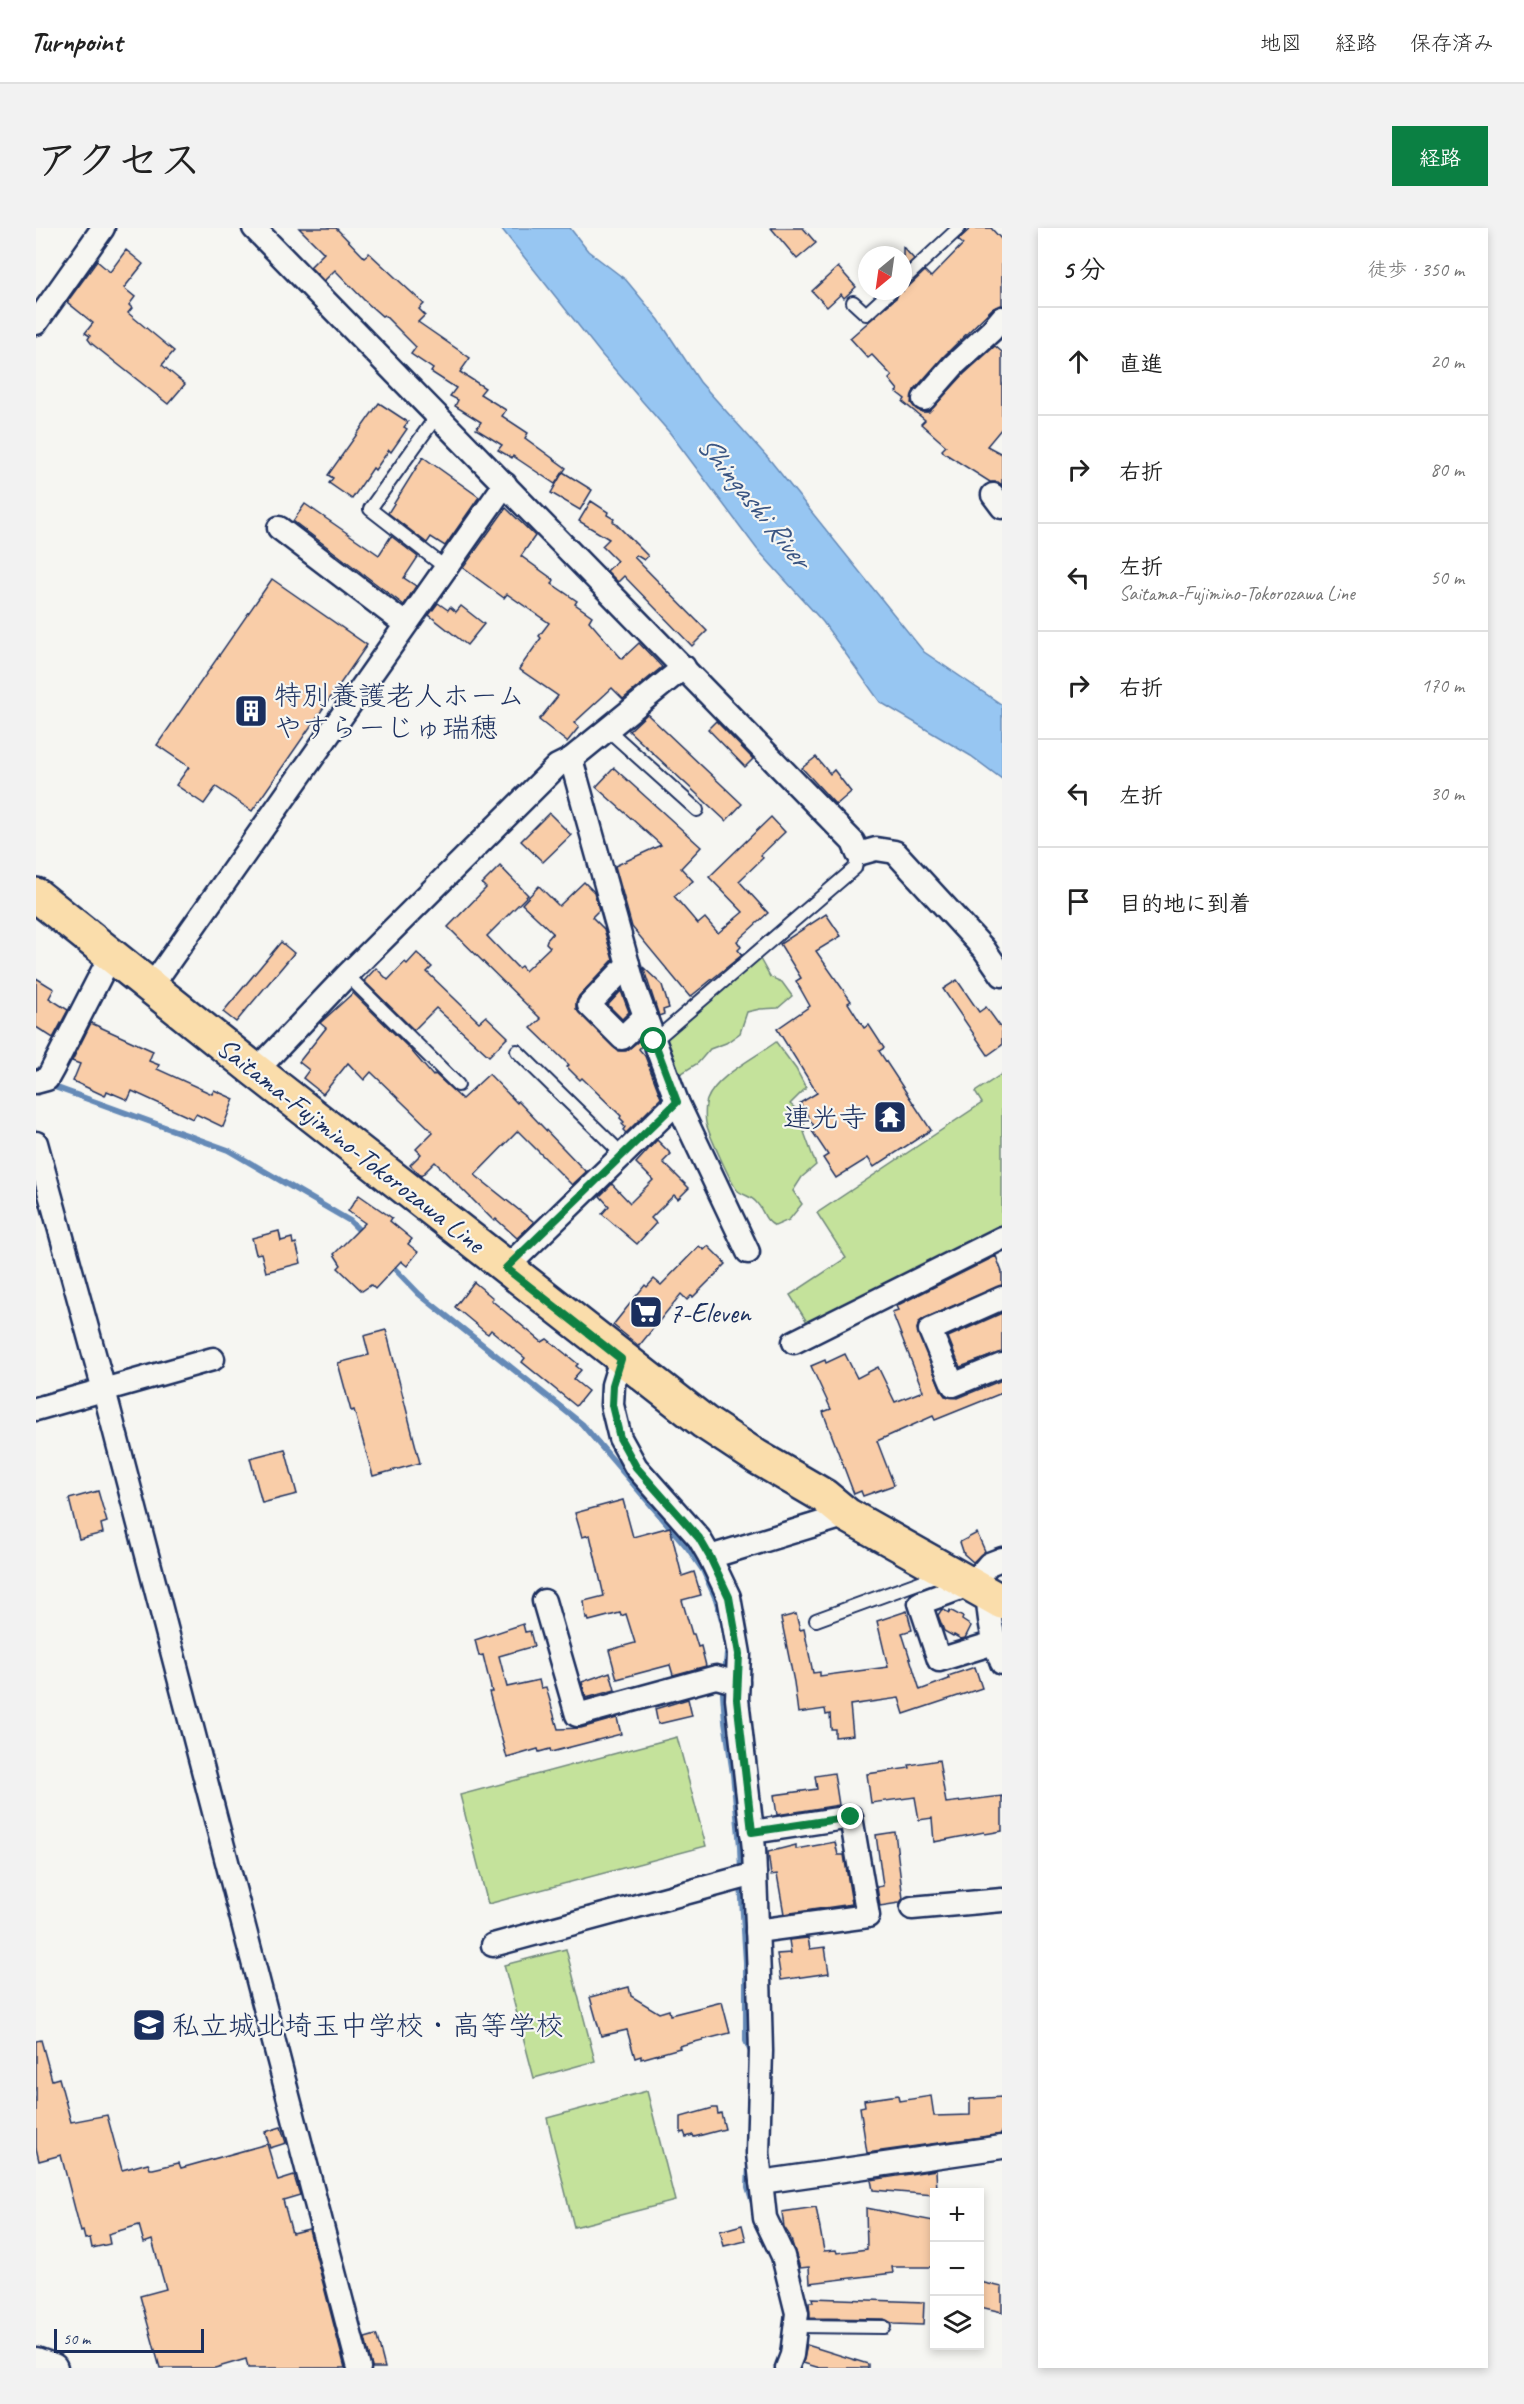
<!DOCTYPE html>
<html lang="ja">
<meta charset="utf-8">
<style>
:root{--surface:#fff;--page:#f2f2f2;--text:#222;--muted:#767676;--line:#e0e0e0;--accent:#0b8043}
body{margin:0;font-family:Caveat,"Klee One",sans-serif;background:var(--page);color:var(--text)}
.controls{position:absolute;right:18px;bottom:18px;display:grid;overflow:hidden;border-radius:0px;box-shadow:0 3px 9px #0003}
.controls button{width:54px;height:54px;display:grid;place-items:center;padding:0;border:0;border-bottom:2px solid var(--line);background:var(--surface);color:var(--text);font:30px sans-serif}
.compass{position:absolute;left:822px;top:18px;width:54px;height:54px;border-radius:50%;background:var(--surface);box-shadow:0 3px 9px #0003;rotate:209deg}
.scale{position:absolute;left:18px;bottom:15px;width:150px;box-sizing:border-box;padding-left:6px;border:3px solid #1b2f5e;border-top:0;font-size:16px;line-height:21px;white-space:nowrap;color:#1b2f5e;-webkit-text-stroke:4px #f6f6f2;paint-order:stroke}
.stop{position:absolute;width:18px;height:18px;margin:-14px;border:4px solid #0b8043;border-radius:50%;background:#fff}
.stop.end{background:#0b8043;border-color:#fff;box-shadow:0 2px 6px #0008}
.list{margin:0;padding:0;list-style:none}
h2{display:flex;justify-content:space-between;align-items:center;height:78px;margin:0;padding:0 24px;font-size:26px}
h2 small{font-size:20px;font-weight:400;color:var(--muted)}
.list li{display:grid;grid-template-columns:39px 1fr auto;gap:18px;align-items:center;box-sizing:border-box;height:108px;padding:0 24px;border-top:2px solid var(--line)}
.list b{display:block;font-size:22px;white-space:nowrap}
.list p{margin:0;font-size:20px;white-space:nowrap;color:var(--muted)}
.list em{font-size:20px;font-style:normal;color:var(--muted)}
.icon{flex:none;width:33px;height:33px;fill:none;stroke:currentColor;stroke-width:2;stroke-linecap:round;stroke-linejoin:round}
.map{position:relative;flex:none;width:966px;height:2140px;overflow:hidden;border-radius:0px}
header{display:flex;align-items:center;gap:36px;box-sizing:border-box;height:84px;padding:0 30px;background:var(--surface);border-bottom:2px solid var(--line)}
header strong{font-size:28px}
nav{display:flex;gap:33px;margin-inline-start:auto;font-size:21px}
.intro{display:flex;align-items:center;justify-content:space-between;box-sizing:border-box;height:144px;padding:0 36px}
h1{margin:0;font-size:42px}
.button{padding:15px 27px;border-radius:0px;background:var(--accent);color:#fff;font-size:21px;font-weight:700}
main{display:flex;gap:36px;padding:0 36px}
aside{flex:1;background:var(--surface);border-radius:0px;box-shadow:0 3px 9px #0003}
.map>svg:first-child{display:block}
</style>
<header>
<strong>Turnpoint</strong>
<nav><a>地図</a><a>経路</a><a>保存済み</a></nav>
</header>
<div class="intro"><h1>アクセス</h1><a class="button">経路</a></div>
<main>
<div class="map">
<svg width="966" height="2140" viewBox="0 0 966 2140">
<rect width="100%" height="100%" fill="#f6f6f2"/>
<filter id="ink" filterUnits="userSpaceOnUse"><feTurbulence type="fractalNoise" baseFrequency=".0167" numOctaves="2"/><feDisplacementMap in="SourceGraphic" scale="12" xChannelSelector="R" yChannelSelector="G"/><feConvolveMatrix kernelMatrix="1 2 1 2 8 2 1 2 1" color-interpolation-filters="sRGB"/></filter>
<g filter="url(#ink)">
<g fill="#c4e29b" stroke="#70887c" stroke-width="1.5">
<polygon points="724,731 734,749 746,754 756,768 742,780 724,781 711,784 704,805 690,815 674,821 662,835 643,847 627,812"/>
<path d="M740,814L760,841L770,860L754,876L769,888L768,904L780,937L766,949L757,963L766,976L753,992L739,998C726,991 729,983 720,974C715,968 706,967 701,962C695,955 672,904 670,895C669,890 669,877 671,872C680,848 720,829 740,814Z"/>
<polygon points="966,846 966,997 771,1094 754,1067 810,1030 781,985 946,875 939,864"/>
<polygon points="641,1509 670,1618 452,1676 424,1567"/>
<polygon points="530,1721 559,1833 498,1850 468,1737"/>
<polygon points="611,1863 639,1973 538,1999 511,1890"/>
</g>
<polygon fill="#97c6f2" stroke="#658ab7" stroke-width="1.5" points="465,0 534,0 552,23 590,52 623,92 664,154 733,231 888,424 966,477 966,551 935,528 844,474 787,394 721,321 634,205 566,127"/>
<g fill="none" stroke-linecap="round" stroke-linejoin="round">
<g stroke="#658ab7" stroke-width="6">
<polyline points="13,857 192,922 314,993 327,1006"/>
<polyline points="354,1036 383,1066 546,1196 652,1320 667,1342 680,1371 686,1392"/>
<polyline points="692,1416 687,1465 689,1493 697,1546 704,1618 705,1645"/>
<polyline points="705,1655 710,1734 710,1813 716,1826"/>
<polyline points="713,1935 712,1959 718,1978"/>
</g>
</g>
<g fill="#f9cda8" stroke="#1b2f5e" stroke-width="1.5">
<polygon points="263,0 300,0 328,29 333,25 388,76 383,81 389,87 382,94 434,130 424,144 449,160 444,166 470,182 466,188 492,205 489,210 530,240 519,256 477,228 476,230 462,222 466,217 440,201 445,194 419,178 422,172 414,168 420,160 395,144 397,141 375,126 380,119 348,87 346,88 330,74 299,42 288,53 274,39 288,25"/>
<polygon points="735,0 767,0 780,15 761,31"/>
<polygon points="935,0 955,0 966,12 966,77 956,81 908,128 878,162 875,175 880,181 886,184 893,184 928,146 959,118 966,124 966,200 951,218 966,226 966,257 962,254 954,254 908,225 906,222 910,218 885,196 889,192 867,174 869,171 860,164 862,162 853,151 856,148 836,127 832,130 814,110 861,69 863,63 867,63 867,60 873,58 889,43 895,49 927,16 922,12"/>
<polygon points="867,19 878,31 867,41"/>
<polygon points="90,22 107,36 88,60 99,69 93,77 96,80 92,85 138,123 126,137 149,156 132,176 55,115 52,111 54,108 49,105 57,95 31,74 61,33 74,44"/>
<polygon points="802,39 820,59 808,70 805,66 791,79 776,63"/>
<polygon points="343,175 372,194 368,199 371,201 355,224 353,222 339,242 337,240 316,271 293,255 297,250 292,247"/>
<polygon points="387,229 443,269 409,318 395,309 391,315 352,285"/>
<polygon points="527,244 556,262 544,282 515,265"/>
<polygon points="555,273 572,284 571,287 578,291 577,293 612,328 608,332 600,327 598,329 671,403 656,418 588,348 582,354 571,343 581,333 566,318 573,311 543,293"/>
<polygon points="269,276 343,327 355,308 382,329 368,350 380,358 368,377 257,293"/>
<polygon points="470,280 499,308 485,328 518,352 516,356 541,373 539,376 556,388 553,393 586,431 603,415 626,439 587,471 576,460 538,495 543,499 531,514 503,492 522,468 483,441 505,410 503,408 513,395 471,366 468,370 427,340"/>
<polygon points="236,351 331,417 216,583 180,559 168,576 140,557 153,539 121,517"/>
<polygon points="402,375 412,382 414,379 420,384 425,378 448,396 431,417 393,387"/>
<polygon points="611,486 706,576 690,593 593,503"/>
<polygon points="680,493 717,531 709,539 672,501"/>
<polygon points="780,529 794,546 798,542 815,564 800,577 766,540"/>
<polygon points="578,540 665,619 645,640 657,653 638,668 662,696 669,690 682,705 707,684 673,649 735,589 749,604 725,627 727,630 703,653 732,685 701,713 705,719 702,722 706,727 654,769 596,699 579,638 625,617 560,559"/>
<polygon points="513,585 535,607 507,634 485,613"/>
<polygon points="464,638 492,667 451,708 482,740 485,738 489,743 514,719 510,715 511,712 517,705 486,676 503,658 523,678 548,654 558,664 563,682 556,689 568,701 577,732 543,768 540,774 540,781 582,823 590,823 604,812 606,817 603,821 609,828 625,870 590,905 587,902 589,899 586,896 588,894 584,890 585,888 546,850 544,852 531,839 533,837 495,800 505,791 412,699 450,660 446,656"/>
<polygon points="790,686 805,708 780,723 815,773 812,775 828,800 833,797 848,820 843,823 895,902 838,939 832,930 800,950 787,930 792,927 774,900 778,898 764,875 781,865 741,801 774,778 760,753 765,750 744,716"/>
<polygon points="245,714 258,725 200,794 187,784"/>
<polygon points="381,725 396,739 391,744 443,794 450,788 472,809 453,828 400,780 378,802 328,753 340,740 352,752 369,734 371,736"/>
<polygon points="607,739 626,757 633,780 627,782 628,786 623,788"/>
<polygon points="0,750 18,761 13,770 32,782 17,810 0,799"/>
<polygon points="921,752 943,784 950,779 966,801 966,817 952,827 907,761"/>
<polygon points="585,763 593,784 586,791 572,777"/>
<polygon points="317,765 373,820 397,848 399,846 426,871 453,846 481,875 482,873 550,944 536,957 482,903 439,947 498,994 481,1010 460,991 458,993 399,934 385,948 374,937 385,926 380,921 397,904 335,844 328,852 312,835 287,866 267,850 273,842 263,834 290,800 284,795"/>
<polygon points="55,795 117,823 113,833 123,837 121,841 176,866 178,862 198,871 187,899 160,886 157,891 96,863 92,872 71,863 69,868 37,853 44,836 36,833"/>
<polygon points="621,912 635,926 627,934 653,960 642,971 638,967 615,990 620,995 601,1016 566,986 573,978 564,968 576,956 594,975 617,952 600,935"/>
<polygon points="323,967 356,990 354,993 376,1011 372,1016 382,1024 371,1038 365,1033 339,1061 335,1057 326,1063 302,1040 305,1037 298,1026 329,995 312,983"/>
<polygon points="243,1003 245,1013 256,1010 257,1016 260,1015 265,1035 230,1044 225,1025 220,1026 216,1010"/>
<polygon points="663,1018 668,1022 672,1018 690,1036 657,1069 655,1068 651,1072 645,1066 603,1118 577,1097 609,1057 611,1059 618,1051 625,1057"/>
<polygon points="960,1028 966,1044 966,1057 889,1090 883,1094 881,1101 905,1162 909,1168 922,1170 966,1152 966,1165 899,1192 897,1188 841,1213 858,1257 827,1268 825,1263 818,1266 787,1184 795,1181 775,1138 789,1132 790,1135 809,1126 821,1150 842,1139 859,1174 887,1163 856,1084 862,1082 860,1078"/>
<polygon points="438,1054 457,1070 455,1072 506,1114 511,1111 542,1136 540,1138 545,1142 537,1151 552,1163 540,1178 486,1134 489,1130 455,1102 452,1106 449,1104 419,1079"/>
<polygon points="966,1085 966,1124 924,1139 912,1109"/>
<polygon points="350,1102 384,1235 337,1248 318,1182 315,1183 302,1135 333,1127 328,1108"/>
<polygon points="249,1221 261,1266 226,1275 214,1230"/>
<polygon points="62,1263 71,1294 65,1296 67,1305 43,1311 33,1271"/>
<polygon points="587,1272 597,1309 634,1299 646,1348 658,1344 665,1367 646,1372 656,1406 658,1406 662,1419 665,1418 670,1438 637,1447 634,1437 581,1451 573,1422 599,1415 590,1386 585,1388 584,1385 553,1393 552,1390 550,1391 548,1373 568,1368 554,1307 546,1309 539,1285"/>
<polygon points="941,1305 949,1323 937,1334 928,1326 924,1314"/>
<polygon points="906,1381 913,1385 914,1382 927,1389 926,1392 935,1398 929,1410 925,1411 918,1407 917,1408 908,1403 902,1387"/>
<polygon points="871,1383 876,1402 866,1405 884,1462 913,1451 912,1448 939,1439 946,1460 868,1486 863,1470 814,1477 817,1507 799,1509 799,1501 795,1501 794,1486 790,1487 789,1481 762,1485 758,1454 745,1390 760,1386 764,1402 768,1401 777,1445 784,1444 784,1448 852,1439 841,1393"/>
<polygon points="487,1396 489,1404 494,1403 498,1418 463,1428 471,1459 503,1452 505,1460 510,1459 522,1501 545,1500 581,1490 585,1506 515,1524 514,1521 503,1524 502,1521 471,1530 453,1464 456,1464 447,1427 443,1428 439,1412"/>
<polygon points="574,1444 579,1462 550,1470 546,1454"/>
<polygon points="652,1471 656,1488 622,1496 619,1481"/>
<polygon points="903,1532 910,1575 966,1568 966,1603 949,1606 948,1604 898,1614 896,1590 883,1592 879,1569 835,1575 831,1546 874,1540 873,1537"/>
<polygon points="798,1545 803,1577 741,1587 738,1567 781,1561 779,1548"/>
<polygon points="859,1604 867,1671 863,1675 844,1678 841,1659 847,1658 840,1607"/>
<polygon points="799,1614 802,1627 808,1627 816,1676 748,1686 741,1646 735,1647 732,1624 760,1617 760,1621"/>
<polygon points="772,1710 774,1721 789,1719 793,1745 745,1752 741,1726 755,1725 753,1712"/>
<polygon points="593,1759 595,1768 623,1785 633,1782 634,1787 686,1774 694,1805 643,1818 644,1820 605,1831 605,1828 599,1830 591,1802 565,1808 554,1769"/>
<polygon points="5,1812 16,1852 23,1850 35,1894 71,1887 86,1942 112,1935 114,1941 117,1941 143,1935 145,1940 231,1916 242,1953 258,1948 264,1967 247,1972 256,2005 273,2001 309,2140 212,2140 210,2131 179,2140 124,2140 104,2068 130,2061 116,2012 108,2015 103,1997 72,2006 74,2016 56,2020 54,2010 49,2011 47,2003 45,2004 25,1927 3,1933 0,1920 0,1813"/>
<polygon points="862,1867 863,1873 895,1868 898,1888 934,1887 934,1871 966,1869 966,1906 831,1925 824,1879 829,1878 828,1872"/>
<polygon points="677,1880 681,1880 682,1886 685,1885 689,1901 658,1909 657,1907 650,1909 648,1904 645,1905 645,1889"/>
<polygon points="245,1899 250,1915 234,1920 229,1904"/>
<polygon points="900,1942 901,1963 898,1963 898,1967 837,1962 835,1952"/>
<polygon points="780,1979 788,2023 800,2022 801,2025 831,2021 830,1980 898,1993 898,2039 856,2039 857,2045 774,2055 773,2039 764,2040 754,2008 748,1999 746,1984"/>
<polygon points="706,1997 710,2013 688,2018 684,2003"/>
<polygon points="944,2054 966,2059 966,2084 944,2079"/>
<polygon points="776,2070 888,2074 887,2097 858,2096 848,2091 774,2090 773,2074 777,2074"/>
<polygon points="340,2107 341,2109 349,2140 336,2140 329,2110"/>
<polygon points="771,2117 832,2136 832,2140 784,2140 767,2135"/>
</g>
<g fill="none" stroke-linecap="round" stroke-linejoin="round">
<g stroke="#1b2f5e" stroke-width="16">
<g id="service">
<polyline points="867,52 923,0"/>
<polyline points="817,74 830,86 855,63"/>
<polyline points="402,186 334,281 410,340"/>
<polyline points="571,501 661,582"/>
<polyline points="311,747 422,857"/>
<polyline points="618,813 819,640 822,626"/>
<polyline points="481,823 587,927"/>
<polyline points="780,1392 906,1346"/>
<polyline points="759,2098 848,2099"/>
</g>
</g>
<g stroke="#1b2f5e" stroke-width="27">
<g id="minor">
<polyline points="218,0 817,614 822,626 840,621 859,624 948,721 966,747"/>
<polyline points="0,95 67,0"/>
<polyline points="888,171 918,137 955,103 966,90"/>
<polyline points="957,267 966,279"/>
<polyline points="243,300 369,396"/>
<polyline points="592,736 553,777 586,810 609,788"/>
<polyline points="115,759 469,256"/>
<polyline points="220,843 311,747 521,538 535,531 648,439"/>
<polyline points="0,854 11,851 16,842 75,727"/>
<polyline points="641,874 712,1024"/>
<polyline points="0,915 68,1162 323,2140"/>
<polyline points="470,1040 641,874 598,758 535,531"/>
<polyline points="966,1070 894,1102 917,1157 966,1137"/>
<polyline points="758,1114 966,1010"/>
<polyline points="585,1131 577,1157 576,1177 584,1210 600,1239 663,1310 674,1329 693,1369 703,1426 701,1471 718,1621 723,1749 725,1823 722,1925 729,1990 747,2028 761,2085 756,2127 751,2140"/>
<polyline points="0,1181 177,1131"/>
<polyline points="674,1329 811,1287"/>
<path d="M952,1366C952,1391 957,1412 966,1435"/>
<polyline points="508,1373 541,1487 680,1449 702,1455"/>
<polyline points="958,1415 903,1432 884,1375 936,1356 953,1336 966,1331"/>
<polyline points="716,1604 815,1589 832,1688 721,1703"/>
<polyline points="876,1680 966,1672"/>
<polyline points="457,1717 719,1646"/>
<polyline points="725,1954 966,1919"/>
</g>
</g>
<g stroke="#1b2f5e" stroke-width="33">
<polyline id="tertiary" points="0,2134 17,2140"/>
</g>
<g stroke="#1b2f5e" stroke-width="38">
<polyline id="primary" points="0,667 220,843 668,1194 721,1229 788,1268 811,1287 966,1374"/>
</g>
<use href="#service" stroke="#f6f6f2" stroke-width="12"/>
<use href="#minor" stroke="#f6f6f2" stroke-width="22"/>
<use href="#tertiary" stroke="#f6f6f2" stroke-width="28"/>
<use href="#primary" stroke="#faddab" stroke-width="33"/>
</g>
</g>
<g fill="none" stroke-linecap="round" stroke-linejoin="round" filter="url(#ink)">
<polyline stroke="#0b8043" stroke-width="8" points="618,813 641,874 470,1040 585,1131 577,1157 576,1177 584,1210 600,1239 663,1310 674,1329 693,1369 703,1426 701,1471 716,1604 815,1589"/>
</g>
<defs>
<g id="building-square" transform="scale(1.725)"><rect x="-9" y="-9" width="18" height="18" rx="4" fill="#1b2f5e" stroke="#f6f6f2"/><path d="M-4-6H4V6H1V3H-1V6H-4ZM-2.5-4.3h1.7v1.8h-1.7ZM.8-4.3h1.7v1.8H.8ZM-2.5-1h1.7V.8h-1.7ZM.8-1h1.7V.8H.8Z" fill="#fff"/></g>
<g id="temple-square" transform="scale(1.725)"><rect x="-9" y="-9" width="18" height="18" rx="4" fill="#1b2f5e" stroke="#f6f6f2"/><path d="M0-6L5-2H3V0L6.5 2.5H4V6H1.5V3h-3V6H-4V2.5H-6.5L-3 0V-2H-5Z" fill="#fff"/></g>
<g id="supermarket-square" transform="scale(1.725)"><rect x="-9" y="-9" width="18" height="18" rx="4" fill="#1b2f5e" stroke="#f6f6f2"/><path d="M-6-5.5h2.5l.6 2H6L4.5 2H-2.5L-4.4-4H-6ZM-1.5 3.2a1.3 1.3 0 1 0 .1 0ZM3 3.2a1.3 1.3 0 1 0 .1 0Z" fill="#fff"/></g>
<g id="school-square" transform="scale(1.725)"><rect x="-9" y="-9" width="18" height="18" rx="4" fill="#1b2f5e" stroke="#f6f6f2"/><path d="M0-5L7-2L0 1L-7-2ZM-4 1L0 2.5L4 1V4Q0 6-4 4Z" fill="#fff"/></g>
</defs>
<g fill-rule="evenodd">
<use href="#building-square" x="215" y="483"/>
<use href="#temple-square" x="854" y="889"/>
<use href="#supermarket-square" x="610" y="1084"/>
<use href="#school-square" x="113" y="1797"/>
</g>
<g text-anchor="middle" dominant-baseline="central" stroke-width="4.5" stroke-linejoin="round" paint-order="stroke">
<g font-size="28" fill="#1b2f5e" stroke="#f6f6f2" text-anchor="start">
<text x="238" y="467">特別養護老人ホーム<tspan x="238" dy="32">やすらーじゅ瑞穂</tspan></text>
<text x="831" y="889" text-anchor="end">連光寺</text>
<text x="633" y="1084">7-Eleven</text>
<text x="136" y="1797">私立城北埼玉中学校・高等学校</text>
</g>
<g font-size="28" fill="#1b2f5e" stroke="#f6f6f2">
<text transform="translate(315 917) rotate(38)">Saitama-Fujimino-Tokorozawa Line</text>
</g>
<g font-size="30" font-style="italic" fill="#3a5583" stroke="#f6f6f2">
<text transform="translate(718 273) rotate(51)">Shingashi River</text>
</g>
</g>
</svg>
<div class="controls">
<button>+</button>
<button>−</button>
<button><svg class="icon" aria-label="layers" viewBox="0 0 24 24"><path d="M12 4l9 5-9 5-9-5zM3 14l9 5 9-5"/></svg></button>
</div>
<svg class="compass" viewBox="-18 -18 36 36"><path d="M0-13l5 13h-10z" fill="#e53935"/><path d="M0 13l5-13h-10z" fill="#767676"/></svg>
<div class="scale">50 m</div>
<div class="stop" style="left:618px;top:813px"></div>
<div class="stop end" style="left:815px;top:1589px"></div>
</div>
<aside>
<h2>5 分<small>徒歩 · 350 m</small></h2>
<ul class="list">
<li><svg class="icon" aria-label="ahead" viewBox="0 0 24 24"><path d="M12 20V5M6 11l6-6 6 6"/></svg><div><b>直進</b></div><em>20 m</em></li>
<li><svg class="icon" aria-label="right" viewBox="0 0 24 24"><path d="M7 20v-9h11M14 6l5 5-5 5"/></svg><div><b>右折</b></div><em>80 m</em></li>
<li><svg class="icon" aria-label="left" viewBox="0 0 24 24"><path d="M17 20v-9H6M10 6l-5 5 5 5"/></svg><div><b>左折</b><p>Saitama-Fujimino-Tokorozawa Line</p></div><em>50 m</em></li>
<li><svg class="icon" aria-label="right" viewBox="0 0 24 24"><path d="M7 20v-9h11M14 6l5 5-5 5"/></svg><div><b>右折</b></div><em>170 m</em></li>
<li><svg class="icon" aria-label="left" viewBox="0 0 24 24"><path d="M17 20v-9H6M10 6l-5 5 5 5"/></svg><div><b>左折</b></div><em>30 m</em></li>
<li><svg class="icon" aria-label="arrive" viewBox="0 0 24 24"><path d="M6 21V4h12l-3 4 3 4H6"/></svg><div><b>目的地に到着</b></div></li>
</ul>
</aside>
</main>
